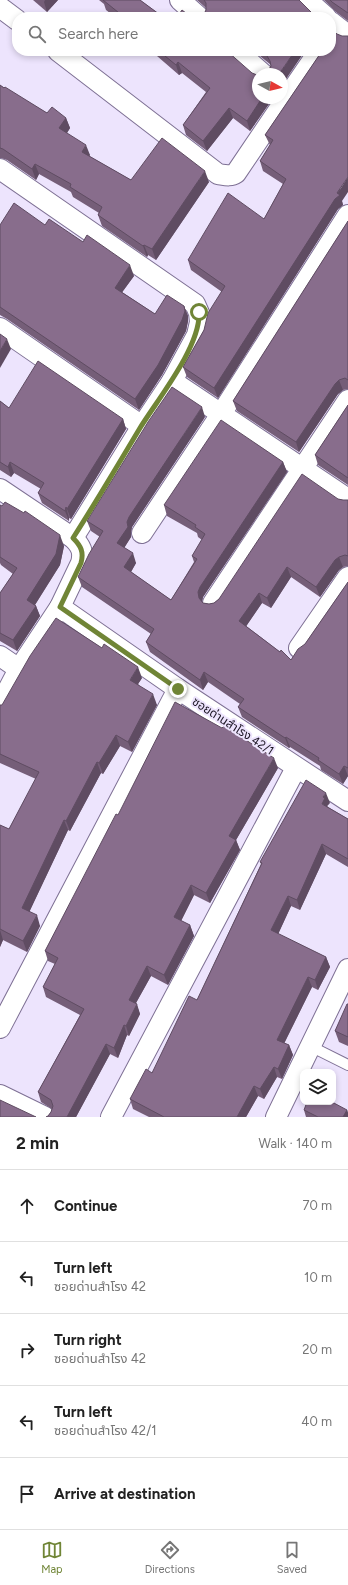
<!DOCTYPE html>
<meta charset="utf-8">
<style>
:root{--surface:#fff;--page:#f6f6f6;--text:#222;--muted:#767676;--line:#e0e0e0;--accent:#708536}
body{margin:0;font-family:Figtree,"Noto Sans Thai",sans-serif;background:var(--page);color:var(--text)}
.controls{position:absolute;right:12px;bottom:12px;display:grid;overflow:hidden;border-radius:8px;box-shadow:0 2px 6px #0003}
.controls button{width:36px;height:36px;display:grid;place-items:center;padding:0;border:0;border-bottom:1px solid var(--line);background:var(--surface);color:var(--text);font:20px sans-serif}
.compass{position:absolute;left:252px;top:68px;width:36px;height:36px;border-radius:50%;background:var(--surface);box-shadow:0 2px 6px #0003;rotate:98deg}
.stop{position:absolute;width:12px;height:12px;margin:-9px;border:3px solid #708536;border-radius:50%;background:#fff}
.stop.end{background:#708536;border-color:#fff;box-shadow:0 1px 4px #0008}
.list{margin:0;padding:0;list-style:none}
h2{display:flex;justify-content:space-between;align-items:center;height:52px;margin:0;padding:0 16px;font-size:17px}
h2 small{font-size:13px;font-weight:400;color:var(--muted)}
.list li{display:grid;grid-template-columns:26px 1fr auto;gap:12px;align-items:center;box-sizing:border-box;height:72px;padding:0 16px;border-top:1px solid var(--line)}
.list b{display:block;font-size:15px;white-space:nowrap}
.list p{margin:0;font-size:13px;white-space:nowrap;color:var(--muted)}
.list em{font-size:13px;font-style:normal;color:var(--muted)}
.icon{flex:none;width:22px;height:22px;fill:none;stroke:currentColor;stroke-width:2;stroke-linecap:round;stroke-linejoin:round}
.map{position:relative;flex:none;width:348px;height:1117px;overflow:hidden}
.search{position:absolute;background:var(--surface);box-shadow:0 2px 6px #0003;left:12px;right:12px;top:12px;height:44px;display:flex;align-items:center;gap:10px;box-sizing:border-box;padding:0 14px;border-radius:16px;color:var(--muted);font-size:15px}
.sheet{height:412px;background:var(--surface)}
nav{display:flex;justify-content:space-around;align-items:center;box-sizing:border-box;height:56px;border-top:1px solid var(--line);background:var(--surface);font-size:11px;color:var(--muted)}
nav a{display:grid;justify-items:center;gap:2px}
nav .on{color:var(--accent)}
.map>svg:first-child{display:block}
</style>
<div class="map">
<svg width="348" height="1117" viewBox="0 0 348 1117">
<rect width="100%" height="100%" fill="#ede4fd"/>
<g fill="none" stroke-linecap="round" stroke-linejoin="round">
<g stroke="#7e7094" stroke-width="12">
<polyline id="lane" points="310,1046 348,1065"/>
</g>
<g stroke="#7e7094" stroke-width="22">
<g id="street">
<polyline points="180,0 199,17"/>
<polyline points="307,0 326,17"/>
<polyline points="1,8 17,20"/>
<polyline points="331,22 348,35"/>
<path d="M58,51L218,174C225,175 230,177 236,173L288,96L319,51"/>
<polyline points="237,51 263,74"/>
<polyline points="0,169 195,304 199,313 200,322 197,335 172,381 142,426 73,538"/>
<polyline points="0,328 142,426"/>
<polyline points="172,381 348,499"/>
<path d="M0,489L73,538C81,546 84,552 81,563L60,607L19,669L0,705"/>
<polyline points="142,533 221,414 348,215"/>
<polyline points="213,603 348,400"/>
<polyline points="60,607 178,689 348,801"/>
<polyline points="299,648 348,577"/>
<polyline points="0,656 19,669"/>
<polyline points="0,1028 178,689"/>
<polyline points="0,1095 45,1117"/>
<polyline points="111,1117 296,768"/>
<polyline points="276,1117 348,969"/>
</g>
</g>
<use href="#lane" stroke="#fff" stroke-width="10"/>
<use href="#street" stroke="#fff" stroke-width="20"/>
</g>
<g fill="#755e78">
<polygon points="33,0 58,0 47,12"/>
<polygon points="99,0 140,0 163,17 115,17 106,10 104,4"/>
<polygon points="197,0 299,0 204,14 206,10 206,8"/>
<polygon points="324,0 348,0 348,21 336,12"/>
<polygon points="155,51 227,51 258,98 273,98 250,131 233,118 207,151 186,135 183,125 206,92 182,73 179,75 157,56"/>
<polygon points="254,51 305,51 268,71 271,65"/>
<polygon points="322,51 342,201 343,205 338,209 218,398 187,377 183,367 204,330 222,292 191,270 188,260 264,219 283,184 263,171 260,161 270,145 265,135"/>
<polygon points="0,85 47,113 66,118 70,128 67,133 90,155 89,156 131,180 209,182 156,260 148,255 147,257 102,226 98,215 99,213 73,197 71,192 39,174 36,180 7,160 1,158 0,158"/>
<polygon points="348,221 348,389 343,390 338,394 299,452 237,411 233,401"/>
<polygon points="0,225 45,225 134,276 122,292 155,314 184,306 188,316 188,321 186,331 162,375 139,410 7,319 0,315"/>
<polygon points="0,401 9,408 123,419 126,429 71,519 69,518 69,521 42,503 38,493 41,489 14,473 11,477 0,470"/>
<polygon points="348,405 348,485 318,465 315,455"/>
<polygon points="205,417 132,527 131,532 131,537 124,548 136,563 131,572 171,600 194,562 192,556 202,540 198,537 197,533 167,516 164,505 283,462 287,472 203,597 202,601 203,603 209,604 214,603 338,499 343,500 348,500 348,566 343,567 339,570 320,597 291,577 271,608 262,603 246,626 280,652 291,660 305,644 348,582 348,776 343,784 321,770 320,766 290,747 289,748 242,717 238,707 240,704 208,682 203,690 150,652 146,642 151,634 82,587 78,577 100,537 91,531 87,521"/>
<polygon points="0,505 64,546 60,565 35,605 36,606 40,616 17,651 0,641 0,593 13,574 1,565 0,563"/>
<polygon points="142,678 138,684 157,705 132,752 120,746 103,774 101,773 70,831 68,830 29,912 40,926 27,952 3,940 0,947 0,825 9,829 36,779 0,763 0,705 2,705"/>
<polygon points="278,768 236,840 240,850 210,903 194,895 181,921 190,925 194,936 168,985 151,976 136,1003 140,1014 129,1036 127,1035 118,1058 110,1054 76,1117 46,1117 48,1116 51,1112 52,1109 41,1102 38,1092 80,1015 46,997 43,987 55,964 48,961 45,951 118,815"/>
<polygon points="330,803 327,806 328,807 348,819 348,867 326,854 300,910 291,906 278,934 326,957 330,967 318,990 312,987 284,1043 289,1045 293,1055 282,1079 277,1077 264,1099 258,1096 246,1117 149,1117 133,1109 130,1099 152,1073 197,1000 261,864 260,862"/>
<polygon points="348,1004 348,1046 339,1042 335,1031"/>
<polygon points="304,1110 347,1110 348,1113 348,1117 306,1117"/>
</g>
<g fill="#5f4c62">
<polygon points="45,0 58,0 47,12 44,2"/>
<polygon points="295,51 305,51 282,85 282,74 279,74"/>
<polygon points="178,62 182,73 179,75 176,65"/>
<polygon points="262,98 273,98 250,131 247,121"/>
<polygon points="229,108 233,118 207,151 203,141"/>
<polygon points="66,118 70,128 63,139 59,128"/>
<polygon points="86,145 90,155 86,162 82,152"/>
<polygon points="35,164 39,174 36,180 32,169"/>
<polygon points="205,171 209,182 156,260 152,249"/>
<polygon points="348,177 348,192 342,201 343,205 338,209 218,398 214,388"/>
<polygon points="144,245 148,255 147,257 143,246"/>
<polygon points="130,265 134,276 118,298 115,288"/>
<polygon points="184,306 188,316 188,321 186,331 162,375 139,410 135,399"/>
<polygon points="7,339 11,349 0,368 0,351"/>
<polygon points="339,380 343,390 338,394 299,452 296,442 335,384"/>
<polygon points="202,407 205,417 132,527 131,532 131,537 121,553 117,543 129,517"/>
<polygon points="123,419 126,429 71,519 67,509"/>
<polygon points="10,462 14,473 11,477 8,467"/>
<polygon points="283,462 287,472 203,597 202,602 199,598 198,592 200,587"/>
<polygon points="66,507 69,518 69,521 65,511"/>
<polygon points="60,535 64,546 60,565 31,611 27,600"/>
<polygon points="133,553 136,563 128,577 124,567"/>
<polygon points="339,557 343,567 339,570 320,597 316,587 335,560"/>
<polygon points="287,567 291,577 271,608 267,598"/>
<polygon points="259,593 262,603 243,631 239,621"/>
<polygon points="36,606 40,616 17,651 13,640"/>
<polygon points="138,667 142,678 134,690 130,680"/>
<polygon points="204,672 208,682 203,690 200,680"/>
<polygon points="153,694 157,705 132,752 128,742"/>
<polygon points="116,735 120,746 103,774 99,763"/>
<polygon points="286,737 290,747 289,748 285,738"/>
<polygon points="274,758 278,768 236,840 240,850 210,903 206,893 229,836"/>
<polygon points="97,762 101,773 70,831 66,821"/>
<polygon points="344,766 348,776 343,784 339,774"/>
<polygon points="326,793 330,803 327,806 328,808 322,804 323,797"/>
<polygon points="64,820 68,830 26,919 22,908"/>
<polygon points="322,844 326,854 300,910 297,900"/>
<polygon points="191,885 194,895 178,927 174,917"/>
<polygon points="288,896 291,906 275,941 271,930"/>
<polygon points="37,915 40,926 27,952 23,941"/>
<polygon points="190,925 194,936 168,985 164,975"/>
<polygon points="0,930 3,940 0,947"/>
<polygon points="326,957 330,967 318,990 315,980"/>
<polygon points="147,966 151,976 132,1010 129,1000"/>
<polygon points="308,977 312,987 281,1050 277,1040"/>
<polygon points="137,1004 140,1014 129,1036 126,1026"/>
<polygon points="124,1025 127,1035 118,1058 114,1048"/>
<polygon points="106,1044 110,1054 76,1117 67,1117"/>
<polygon points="289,1045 293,1055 282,1079 278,1069"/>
<polygon points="274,1067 277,1077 264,1099 260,1089"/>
<polygon points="254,1086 258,1096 246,1117 237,1117"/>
<polygon points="347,1110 348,1113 348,1117 343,1117"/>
</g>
<g fill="#886d8c" stroke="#5f4c62">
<polygon points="103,0 140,0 163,17 124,17"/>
<polygon points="204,0 299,0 316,17 200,17 204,14 206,10 206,3"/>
<polygon points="330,0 348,0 348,13 332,2"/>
<polygon points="182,10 191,17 177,17"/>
<polygon points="331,29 337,34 342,36 348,36 348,177 337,193 340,195 335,199 214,388 183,367 204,330 208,313 225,286 188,260 228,193 264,219 286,179 260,161 273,140 265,135 322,51 331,51"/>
<polygon points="159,51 227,51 252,73 257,75 258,75 258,98 262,98 247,121 229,108 203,141 183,125 210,88 178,62 176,65"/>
<polygon points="262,51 295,51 279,74 264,74 268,71 271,66 270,61 267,56"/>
<polygon points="0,85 4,88 5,87 47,113 52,107 66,118 59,128 86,145 82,152 131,180 162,138 205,171 152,249 144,245 143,246 98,215 102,207 70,187 71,184 35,164 32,169 3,149 0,148"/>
<polygon points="14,203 45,225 49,219 83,242 87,235 130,265 115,288 155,314 167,295 184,306 185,311 182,320 158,365 135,399 0,307 0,225"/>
<polygon points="348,221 348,380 345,378 339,380 335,384 296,442 233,401"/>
<polygon points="0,334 7,339 0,351"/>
<polygon points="38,361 123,419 67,509 66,507 65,511 38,493 44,483 10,462 8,467 0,462 0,401 9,408"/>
<polygon points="172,387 202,407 129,517 127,522 128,527 117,543 133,553 124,567 171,600 197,559 192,556 205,534 195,527 196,525 164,505 221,420 283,462 200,587 198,592 199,598 203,603 209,604 214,603 219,599 302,474 338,499 343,500 348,500 348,556 345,555 339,557 335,560 316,587 287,567 267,598 259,593 239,621 280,652 281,650 291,660 298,649 305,644 348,582 348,768 344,766 339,774 318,760 319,758 286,737 285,738 238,707 244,699 204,672 200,680 146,642 154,629 78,577 89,554 103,531 87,521 148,422"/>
<polygon points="348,405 348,478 315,455"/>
<polygon points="5,502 24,513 25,511 60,535 56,554 27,600 36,606 13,640 0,633 0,593 17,568 0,557 0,505 2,506"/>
<polygon points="56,618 102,648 104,644 138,667 130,680 153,694 128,742 116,735 99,763 97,762 66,821 64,820 22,908 37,915 23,941 0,929 0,825 9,829 39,772 0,754 0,705 2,705 30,656"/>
<polygon points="175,702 222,728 224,726 274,758 229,836 236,840 206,893 191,885 174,917 190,925 164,975 147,966 129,1000 137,1004 126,1026 124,1025 114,1048 106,1044 67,1117 46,1117 48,1116 51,1112 53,1106 51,1100 38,1092 84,1009 43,987 58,958 45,951 116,814 118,815"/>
<polygon points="306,780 326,793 323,797 325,798 322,804 348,819 348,859 322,844 297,900 288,896 271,930 326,957 315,980 308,977 277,1040 289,1045 278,1069 274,1067 260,1089 254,1086 237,1117 164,1117 130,1099 146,1069 152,1073 189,996 197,1000 262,863 260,862"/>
<polygon points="347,1004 348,1004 348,1037 335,1031"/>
<polygon points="0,1100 36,1117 0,1117"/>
<polygon points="307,1102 332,1102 347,1110 343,1117 318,1117 304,1110"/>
</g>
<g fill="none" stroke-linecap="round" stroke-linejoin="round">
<path stroke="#708536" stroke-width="5" d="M178,689L60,607L81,563C84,552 81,546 73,538C96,502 118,465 140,428C158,399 201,346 199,312"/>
</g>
<g text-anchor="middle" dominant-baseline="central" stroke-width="4" stroke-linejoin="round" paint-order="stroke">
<g font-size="12" fill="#1b1523" stroke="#ede4fd">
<text transform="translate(233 726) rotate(33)">ซอยด่านสำโรง 42/1</text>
</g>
</g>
</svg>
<div class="controls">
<button><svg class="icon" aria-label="layers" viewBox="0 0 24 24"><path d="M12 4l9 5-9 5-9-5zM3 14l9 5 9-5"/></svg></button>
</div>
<svg class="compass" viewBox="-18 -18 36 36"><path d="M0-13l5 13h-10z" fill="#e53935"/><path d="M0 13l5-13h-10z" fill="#767676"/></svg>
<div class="stop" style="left:199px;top:312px"></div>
<div class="stop end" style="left:178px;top:689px"></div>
<div class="search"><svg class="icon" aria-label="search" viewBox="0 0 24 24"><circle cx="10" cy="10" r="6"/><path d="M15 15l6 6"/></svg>Search here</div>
</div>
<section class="sheet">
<h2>2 min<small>Walk · 140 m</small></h2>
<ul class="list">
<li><svg class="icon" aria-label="ahead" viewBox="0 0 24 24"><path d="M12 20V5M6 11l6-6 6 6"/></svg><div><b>Continue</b></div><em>70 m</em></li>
<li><svg class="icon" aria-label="left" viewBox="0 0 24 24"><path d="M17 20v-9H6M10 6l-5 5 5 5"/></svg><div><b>Turn left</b><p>ซอยด่านสำโรง 42</p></div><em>10 m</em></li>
<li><svg class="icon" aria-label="right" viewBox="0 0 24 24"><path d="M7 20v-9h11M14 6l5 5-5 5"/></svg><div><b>Turn right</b><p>ซอยด่านสำโรง 42</p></div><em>20 m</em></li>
<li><svg class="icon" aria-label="left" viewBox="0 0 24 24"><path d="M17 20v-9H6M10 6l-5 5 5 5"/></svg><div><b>Turn left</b><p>ซอยด่านสำโรง 42/1</p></div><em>40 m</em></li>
<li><svg class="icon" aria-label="arrive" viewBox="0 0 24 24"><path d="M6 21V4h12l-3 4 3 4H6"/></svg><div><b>Arrive at destination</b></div></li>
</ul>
</section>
<nav>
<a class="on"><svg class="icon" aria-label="map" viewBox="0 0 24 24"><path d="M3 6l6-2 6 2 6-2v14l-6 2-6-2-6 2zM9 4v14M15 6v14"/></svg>Map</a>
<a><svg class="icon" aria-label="directions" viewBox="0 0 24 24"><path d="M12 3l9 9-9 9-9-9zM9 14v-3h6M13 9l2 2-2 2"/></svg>Directions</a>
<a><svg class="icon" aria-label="saved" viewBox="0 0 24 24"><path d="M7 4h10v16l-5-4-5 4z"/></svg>Saved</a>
</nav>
